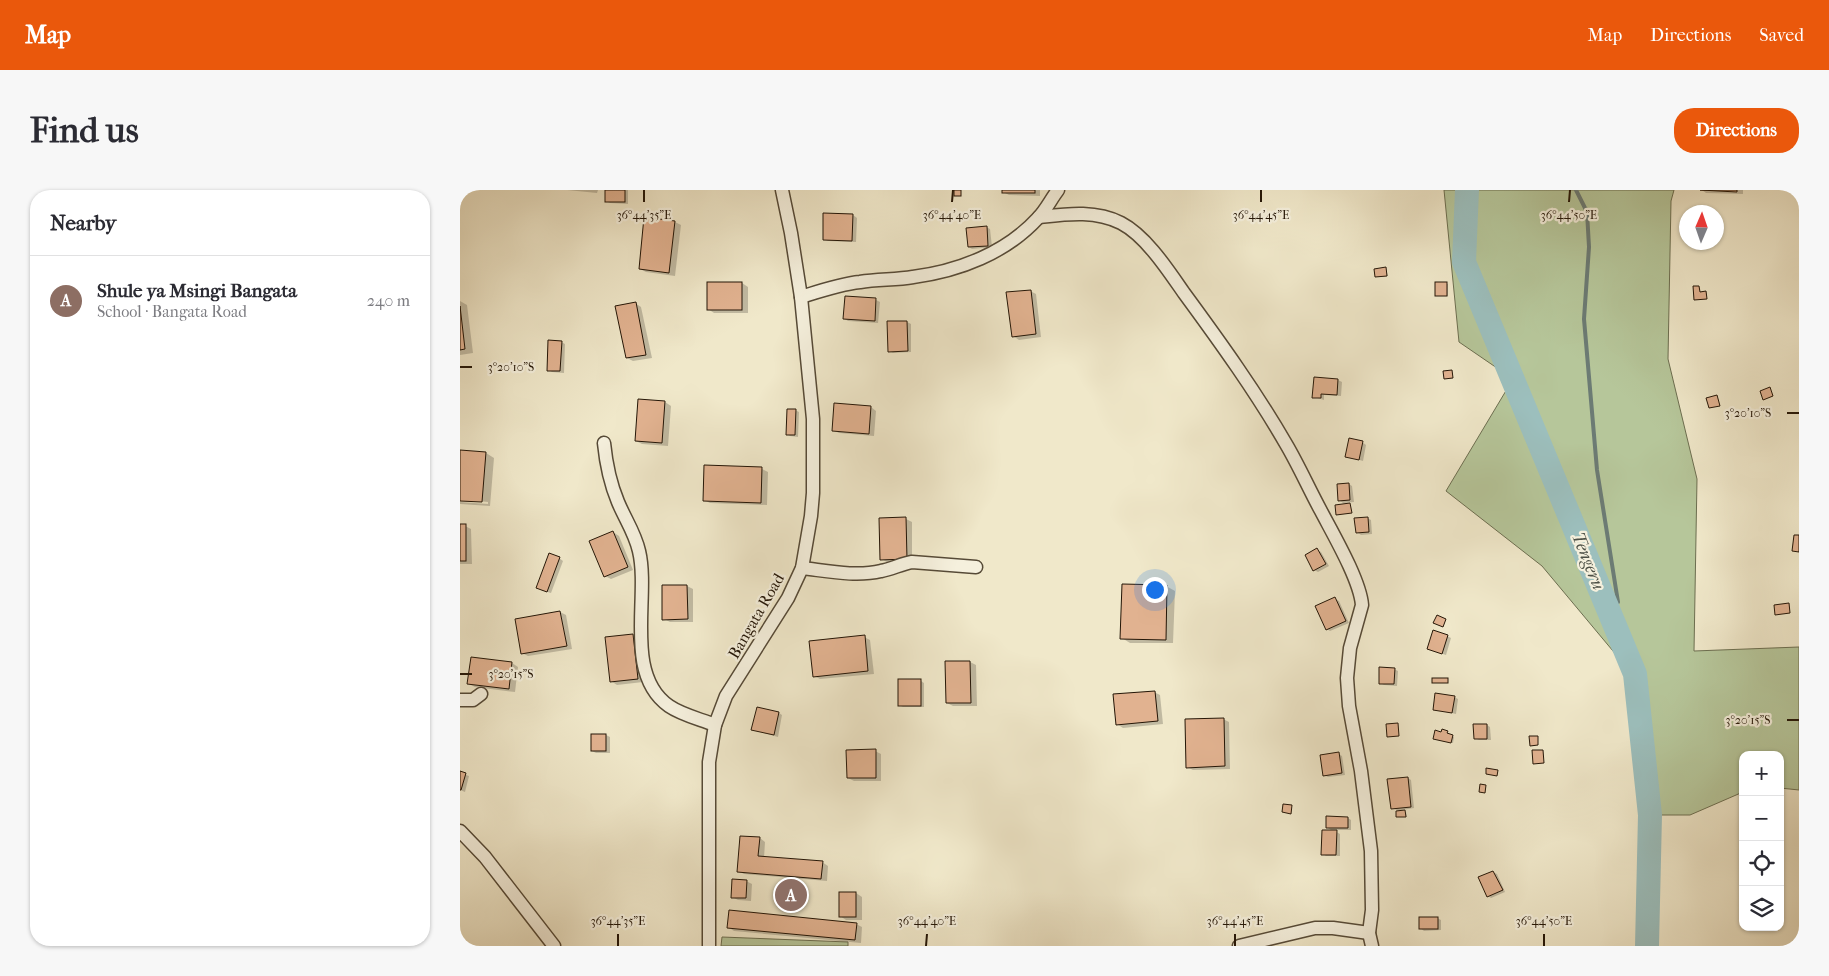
<!DOCTYPE html>
<meta charset="utf-8">
<style>
:root{--surface:#fff;--page:#f7f7f7;--text:#2b2b33;--muted:#7c7c81;--line:#e1e1e2;--accent:#ea580c}
body{margin:0;font-family:"IM FELL French Canon",serif;background:var(--page);color:var(--text)}
.controls{position:absolute;right:15px;bottom:15px;display:grid;overflow:hidden;border-radius:10px;box-shadow:0 1px 4px #0004}
.controls button{width:45px;height:45px;display:grid;place-items:center;padding:0;border:0;border-bottom:1px solid var(--line);background:var(--surface);color:var(--text);font:25px sans-serif}
.compass{position:absolute;left:1219px;top:15px;width:45px;height:45px;border-radius:50%;background:var(--surface);box-shadow:0 1px 4px #0004;rotate:2deg}
.you{position:absolute;left:694px;top:399px;width:18px;height:18px;margin:-12px;border:4px solid #fff;border-radius:50%;background:#1a73e8;box-shadow:0 0 0 8px #1a73e833}
.badge{display:grid;place-items:center;width:32px;height:32px;border-radius:50%;background:var(--accent);color:#fff;font-size:16px;font-weight:700}
.pin{position:absolute;translate:-50% -50%;border:2px solid #fff;box-shadow:0 1px 5px #0006}
.list{margin:0;padding:0;list-style:none}
h2{display:flex;justify-content:space-between;align-items:center;height:65px;margin:0;padding:0 20px;font-size:21px}
h2 small{font-size:16px;font-weight:400;color:var(--muted)}
.list li{display:grid;grid-template-columns:32px 1fr auto;gap:15px;align-items:center;box-sizing:border-box;height:90px;padding:0 20px;border-top:1px solid var(--line)}
.list b{display:block;font-size:19px;white-space:nowrap}
.list p{margin:0;font-size:16px;white-space:nowrap;color:var(--muted)}
.list em{font-size:16px;font-style:normal;color:var(--muted)}
.icon{flex:none;width:28px;height:28px;fill:none;stroke:currentColor;stroke-width:2;stroke-linecap:round;stroke-linejoin:round}
.map{position:relative;flex:none;width:1339px;height:756px;overflow:hidden;border-radius:20px}
header{display:flex;align-items:center;gap:30px;box-sizing:border-box;height:70px;padding:0 25px;background:var(--accent);color:#fff}
header strong{font-size:24px}
nav{display:flex;gap:28px;margin-inline-start:auto;font-size:18px}
.intro{display:flex;align-items:center;justify-content:space-between;box-sizing:border-box;height:120px;padding:0 30px}
h1{margin:0;font-size:35px}
.button{padding:12px 22px;border-radius:20px;background:var(--accent);color:#fff;font-size:18px;font-weight:700}
main{display:flex;gap:30px;padding:0 30px}
aside{flex:1;background:var(--surface);border-radius:20px;box-shadow:0 1px 4px #0004}
.map>svg:first-child{display:block}
</style>
<header>
<strong>Map</strong>
<nav><a>Map</a><a>Directions</a><a>Saved</a></nav>
</header>
<div class="intro"><h1>Find us</h1><a class="button">Directions</a></div>
<main>
<aside>
<h2>Nearby<small></small></h2>
<ul class="list">
<li><span class="badge" style="background:#8d6e63">A</span><div><b>Shule ya Msingi Bangata</b><p>School · Bangata Road</p></div><em>240 m</em></li>
</ul>
</aside>
<div class="map">
<svg width="1339" height="756" viewBox="0 0 1339 756">
<rect width="100%" height="100%" fill="#f0e8ca"/>
<filter id="stains"><feTurbulence type="fractalNoise" baseFrequency=".004" numOctaves="4"/><feColorMatrix values="0 0 0 0 .2 0 0 0 0 .09 0 0 0 0 .02 0 0 0 .5 -.17"/></filter>
<radialGradient id="worn" r=".72"><stop offset=".6" stop-color="#630" stop-opacity="0"/><stop offset="1" stop-color="#630" stop-opacity=".3"/></radialGradient>
<g fill="#b6c69a" stroke="#6c6e50">
<polygon points="984,0 1214,0 1211,11 1208,169 1237,289 1234,461 1339,457 1339,600 1320,598 1320,565 1283,565 1283,602 1230,625 1190,625 1168,479 1082,376 986,301 1053,189 999,152"/>
<polygon points="262,747 388,752 388,756 261,756"/>
</g>
<g fill="#0003">
<polygon points="107,0 138,0 137,3"/>
<polygon points="146,0 168,0 168,14 150,13 146,11"/>
<polygon points="543,0 580,0 580,6 549,5 543,2"/>
<polygon points="1242,0 1283,0 1283,4 1246,3"/>
<polygon points="393,25 397,28 396,52 368,51 364,49"/>
<polygon points="215,32 221,35 215,86 186,82 180,79"/>
<polygon points="526,37 530,39 532,57 512,59 509,57"/>
<polygon points="926,79 928,86 916,87"/>
<polygon points="248,93 282,93 288,97 288,123 254,123 248,119"/>
<polygon points="987,94 988,94 988,106 976,105"/>
<polygon points="570,101 576,104 581,147 559,150 553,146"/>
<polygon points="386,108 416,110 420,112 418,133 388,131 385,129"/>
<polygon points="0,111 7,115 13,163 0,165"/>
<polygon points="175,113 181,117 192,168 173,171 167,168"/>
<polygon points="447,132 451,134 451,162 433,163 429,161"/>
<polygon points="101,152 105,154 104,183 92,182 89,180"/>
<polygon points="855,189 878,190 882,192 881,206 864,205 864,210 854,207"/>
<polygon points="179,210 205,212 211,216 208,256 182,254 176,251"/>
<polygon points="411,217 416,221 414,246 379,243 373,240"/>
<polygon points="335,220 339,222 338,247 330,246 327,244"/>
<polygon points="902,252 906,255 903,271 886,266"/>
<polygon points="0,261 26,263 34,268 30,316 0,314 0,312 28,314 28,312 0,309"/>
<polygon points="302,279 308,282 307,315 250,313 244,310"/>
<polygon points="889,294 892,296 894,312 883,313 879,310"/>
<polygon points="890,314 892,323 877,324"/>
<polygon points="907,328 911,330 912,344 901,345 897,342"/>
<polygon points="446,329 452,332 452,372 428,373 422,369"/>
<polygon points="0,336 5,336 11,339 12,374 0,374"/>
<polygon points="153,342 159,346 173,380 151,389 145,386"/>
<polygon points="857,360 861,362 869,376 858,382 854,380"/>
<polygon points="99,368 103,371 91,403 81,400"/>
<polygon points="227,396 233,399 233,432 210,432 204,429"/>
<polygon points="706,396 715,401 713,453 670,453 662,448"/>
<polygon points="875,409 879,411 889,433 870,441 867,439"/>
<polygon points="100,422 106,425 112,459 68,466 62,463"/>
<polygon points="173,445 179,449 183,492 157,495 151,491 147,448"/>
<polygon points="987,446 991,448 986,465 968,459"/>
<polygon points="404,447 410,450 414,484 360,489 354,486"/>
<polygon points="487,472 510,472 516,475 517,516 493,516 487,513"/>
<polygon points="52,473 58,477 55,502 15,497 9,494"/>
<polygon points="934,479 938,481 937,496 924,495 920,493"/>
<polygon points="461,491 464,493 464,517 443,517 439,515"/>
<polygon points="694,502 700,505 703,534 663,538 657,534"/>
<polygon points="994,507 998,509 996,524 974,519"/>
<polygon points="319,523 322,525 318,547 293,540"/>
<polygon points="763,529 769,532 770,579 733,580 727,577"/>
<polygon points="1027,535 1030,537 1031,550 1019,550 1015,548"/>
<polygon points="987,542 988,545 994,547 993,553 976,549 982,543"/>
<polygon points="146,545 150,547 150,563 136,563 132,561"/>
<polygon points="415,561 421,564 421,591 394,591 388,588"/>
<polygon points="879,564 882,566 885,585 868,587 864,585"/>
<polygon points="0,583 9,586 5,602 0,600"/>
<polygon points="948,588 951,590 954,618 942,620 946,622 947,627 939,627 937,620 932,618"/>
<polygon points="888,628 891,630 891,640 873,640 880,644 880,666 866,666 863,664 874,642 868,638"/>
<polygon points="300,648 305,652 304,668 362,672 368,676 367,691 284,684 278,681"/>
<polygon points="1033,682 1037,684 1045,702 1031,708 1028,706"/>
<polygon points="286,691 292,694 291,711 278,710 272,707"/>
<polygon points="380,703 396,703 402,707 402,730 386,730 380,726"/>
<polygon points="977,728 981,730 981,740 964,741 960,738"/>
<polygon points="396,734 402,737 401,753 274,741 268,737"/>
</g>
<g fill="none" stroke-linecap="round" stroke-linejoin="round">
<g stroke="#6c7b74" stroke-width="4">
<polyline points="1116,0 1127,22 1129,57 1124,129 1137,280 1158,412"/>
<polyline points="1173,510 1198,675 1183,756"/>
</g>
<polyline stroke="#9cbfbd" stroke-width="24" points="1007,0 1004,72 1175,484 1190,625 1187,756"/>
</g>
<g fill="#e1b290" stroke="#231506">
<rect x="145" y="0" width="20" height="12"/>
<rect x="494" y="0" width="7" height="6"/>
<rect x="542" y="0" width="33" height="3"/>
<polygon points="1240,0 1277,0 1277,2"/>
<polygon points="363,23 393,24 392,51 363,50"/>
<polygon points="184,27 215,31 209,83 179,79"/>
<polygon points="527,36 528,56 508,57 506,38"/>
<polygon points="926,77 927,86 915,87 914,79"/>
<rect x="247" y="92" width="35" height="28"/>
<rect x="975" y="92" width="12" height="14"/>
<polygon points="1233,96 1239,96 1240,102 1246,101 1247,109 1234,110"/>
<polygon points="571,100 576,144 552,147 546,102"/>
<polygon points="385,106 416,108 415,131 383,129"/>
<polygon points="176,112 186,165 166,168 155,116"/>
<polygon points="0,116 5,159 0,160"/>
<polygon points="427,131 447,131 448,161 428,162"/>
<polygon points="88,150 102,151 100,181 87,181"/>
<polygon points="992,180 993,188 984,189 983,181"/>
<polygon points="854,187 878,189 877,205 861,204 861,208 852,208"/>
<polygon points="1310,197 1313,206 1303,210 1300,201"/>
<polygon points="1257,205 1260,216 1249,218 1246,208"/>
<polygon points="178,209 205,211 202,253 175,251"/>
<polygon points="374,213 411,216 409,244 372,241"/>
<polygon points="327,219 336,219 335,245 326,245"/>
<polygon points="889,248 903,251 899,270 885,267"/>
<polygon points="0,260 26,262 22,312 0,311"/>
<polygon points="244,275 302,277 301,313 243,311"/>
<polygon points="889,293 890,310 878,311 877,294"/>
<polygon points="890,313 892,323 876,325 875,315"/>
<polygon points="446,327 447,369 420,370 419,328"/>
<polygon points="908,327 909,342 896,343 894,328"/>
<rect x="0" y="334" width="6" height="37"/>
<polygon points="153,341 168,377 144,387 129,351"/>
<polygon points="1334,345 1339,345 1339,362 1332,361"/>
<polygon points="857,358 866,374 853,381 845,365"/>
<polygon points="89,363 100,367 87,402 76,398"/>
<polygon points="662,394 707,395 706,450 660,449"/>
<polygon points="202,395 227,395 228,429 202,430"/>
<polygon points="875,407 886,431 866,440 855,416"/>
<polygon points="1329,413 1330,423 1315,425 1314,415"/>
<polygon points="100,421 107,456 61,464 55,429"/>
<polygon points="977,425 986,429 983,437 973,433"/>
<polygon points="973,440 988,445 982,464 967,459"/>
<polygon points="173,444 178,489 150,492 145,447"/>
<polygon points="405,445 408,481 353,487 349,451"/>
<polygon points="11,467 52,472 49,499 7,494"/>
<polygon points="485,471 510,471 511,513 486,513"/>
<polygon points="919,477 935,478 934,494 919,494"/>
<rect x="972" y="488" width="16" height="5"/>
<rect x="438" y="489" width="23" height="27"/>
<polygon points="695,501 698,531 656,535 653,504"/>
<polygon points="975,503 995,506 992,523 973,520"/>
<polygon points="297,517 319,522 314,545 291,540"/>
<polygon points="764,528 765,576 726,578 725,529"/>
<polygon points="938,533 939,546 927,547 926,534"/>
<polygon points="1013,534 1027,534 1027,549 1014,549"/>
<polygon points="982,539 988,541 987,543 993,545 991,553 973,549 975,540 981,542"/>
<rect x="131" y="544" width="15" height="17"/>
<polygon points="1069,546 1078,546 1078,555 1070,556"/>
<polygon points="416,559 416,588 387,588 386,560"/>
<polygon points="1072,560 1083,560 1084,573 1073,574"/>
<polygon points="879,562 882,583 863,586 860,565"/>
<polygon points="1026,578 1038,580 1037,586 1026,584"/>
<polygon points="0,581 6,583 1,600 0,600"/>
<polygon points="948,587 951,617 931,619 927,589"/>
<polygon points="1020,594 1026,595 1025,603 1019,602"/>
<polygon points="823,614 832,615 831,624 822,622"/>
<polygon points="945,620 946,627 936,627 936,621"/>
<polygon points="866,626 888,627 888,638 866,638"/>
<polygon points="862,640 877,640 876,665 861,665"/>
<polygon points="280,646 300,647 298,666 363,671 361,689 277,682"/>
<polygon points="1033,681 1043,700 1027,707 1018,687"/>
<polygon points="272,689 287,690 286,708 271,708"/>
<rect x="379" y="702" width="17" height="25"/>
<polygon points="269,720 397,733 395,750 267,738"/>
<rect x="959" y="727" width="19" height="12"/>
</g>
<g fill="none" stroke-linecap="round" stroke-linejoin="round">
<g stroke="#564a37" stroke-width="15">
<g id="street">
<path d="M579,27C607,24 635,20 661,33C686,46 708,80 724,103C760,152 796,202 826,254C839,276 849,299 861,321C873,344 900,390 902,415L890,458L887,488L889,516L901,581L911,661L912,720L909,743L912,756"/>
<path d="M341,107C360,101 380,94 400,92C418,89 436,90 453,87C499,81 546,63 578,28C586,20 591,9 598,0"/>
<path d="M144,253C146,273 150,293 158,312C165,329 175,343 179,361C190,407 163,484 209,516C222,525 240,529 255,535"/>
<path d="M342,378C368,381 396,387 421,381C432,379 441,374 452,372L516,377"/>
<polyline points="0,510 13,510 21,504"/>
<polyline points="0,641 25,667 94,756"/>
<polyline points="249,756 249,572 255,535 266,506 328,408 342,378 351,326 353,303 353,229 341,107 331,43 322,0"/>
<polyline points="779,756 855,738 873,738 909,743"/>
</g>
</g>
<use href="#street" stroke="#f5f0dd" stroke-width="12"/>
</g>
<path fill="none" stroke="#231506" stroke-width="2" d="M184,12V0M492,12L493,0M801,12V0M1109,12L1110,0M0,177H12M1327,223H1339M0,484H12M1327,530H1339M158,756V744M466,756L467,744M775,756V744M1084,756V744"/>
<g text-anchor="middle" dominant-baseline="central" stroke-width="4.5" stroke-linejoin="round" paint-order="stroke">
<g font-size="16" fill="#231506" stroke="#f5f0dd">
<text transform="translate(296 426) rotate(-60)">Bangata Road</text>
</g>
<g font-size="18" font-style="italic" fill="#4d5046" stroke="#f5f0dd">
<text transform="translate(1128 371) rotate(68)">Tengeru</text>
</g>
</g>
<g font-size="12" text-anchor="middle" fill="#231506" stroke="#f5f0dd" stroke-width="4.5" stroke-linejoin="round" paint-order="stroke">
<text x="184" y="29">36°44'35"E</text>
<text x="492" y="29">36°44'40"E</text>
<text x="801" y="29">36°44'45"E</text>
<text x="1109" y="29">36°44'50"E</text>
<text x="51" y="181">3°20'10"S</text>
<text x="1288" y="227">3°20'10"S</text>
<text x="51" y="488">3°20'15"S</text>
<text x="1288" y="534">3°20'15"S</text>
<text x="158" y="735">36°44'35"E</text>
<text x="467" y="735">36°44'40"E</text>
<text x="775" y="735">36°44'45"E</text>
<text x="1084" y="735">36°44'50"E</text>
</g>
<rect width="100%" height="100%" filter="url(#stains)"/>
<rect width="100%" height="100%" fill="url(#worn)"/>
</svg>
<div class="controls">
<button>+</button>
<button>−</button>
<button><svg class="icon" aria-label="locate" viewBox="0 0 24 24"><circle cx="12" cy="12" r="6"/><path d="M12 2v4M12 18v4M2 12h4M18 12h4"/></svg></button>
<button><svg class="icon" aria-label="layers" viewBox="0 0 24 24"><path d="M12 4l9 5-9 5-9-5zM3 14l9 5 9-5"/></svg></button>
</div>
<svg class="compass" viewBox="-18 -18 36 36"><path d="M0-13l5 13h-10z" fill="#e53935"/><path d="M0 13l5-13h-10z" fill="#7c7c81"/></svg>
<div class="you"></div>
<div class="pin badge" style="left:331px;top:705px;background:#8d6e63">A</div>
</div>
</main>
